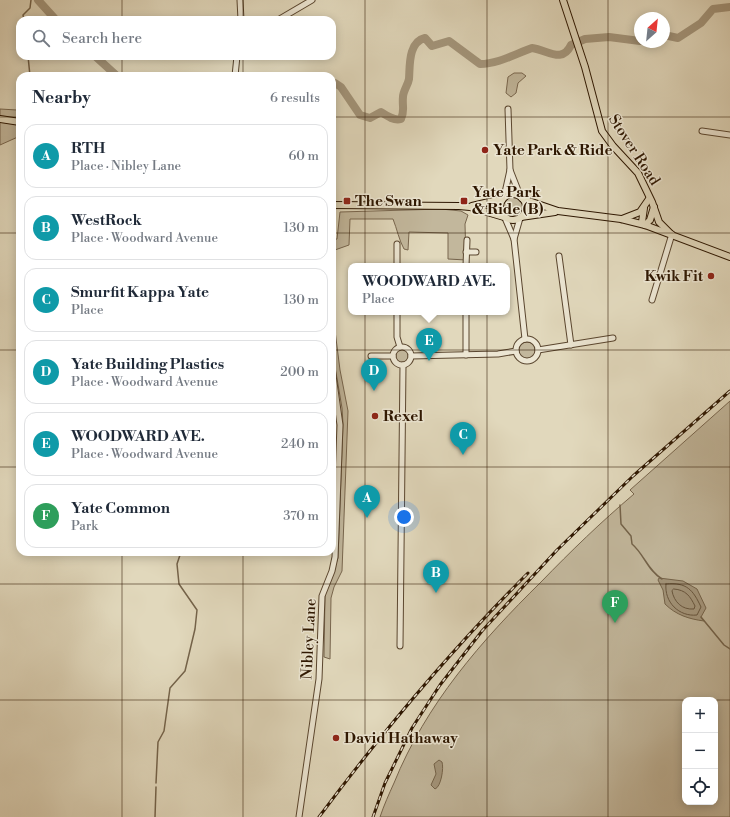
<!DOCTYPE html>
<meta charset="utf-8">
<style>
:root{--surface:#fff;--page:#f6f6f7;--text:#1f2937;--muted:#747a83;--line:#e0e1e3;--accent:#8f2418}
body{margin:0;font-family:"Libre Bodoni",serif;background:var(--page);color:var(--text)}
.controls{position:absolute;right:12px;bottom:12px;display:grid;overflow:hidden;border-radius:8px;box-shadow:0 2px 10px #0003}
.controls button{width:36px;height:36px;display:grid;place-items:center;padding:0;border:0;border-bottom:1px solid var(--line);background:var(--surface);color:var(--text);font:20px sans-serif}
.compass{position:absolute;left:634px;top:12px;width:36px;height:36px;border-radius:50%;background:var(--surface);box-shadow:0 2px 10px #0003;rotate:27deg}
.you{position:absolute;left:404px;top:517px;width:14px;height:14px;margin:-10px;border:3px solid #fff;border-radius:50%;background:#1a73e8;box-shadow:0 0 0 6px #1a73e833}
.badge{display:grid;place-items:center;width:26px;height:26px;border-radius:50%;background:var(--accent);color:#fff;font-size:13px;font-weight:700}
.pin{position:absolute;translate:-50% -33px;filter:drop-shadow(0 1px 2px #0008)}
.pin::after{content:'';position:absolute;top:21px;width:14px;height:12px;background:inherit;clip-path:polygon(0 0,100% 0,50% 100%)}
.popup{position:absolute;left:348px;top:263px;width:162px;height:52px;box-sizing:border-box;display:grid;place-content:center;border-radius:8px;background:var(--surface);filter:drop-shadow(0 1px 3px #0005);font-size:13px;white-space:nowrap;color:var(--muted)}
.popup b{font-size:15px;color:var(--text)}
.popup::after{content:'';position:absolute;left:50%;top:100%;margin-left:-8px;border:8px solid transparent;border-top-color:var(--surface)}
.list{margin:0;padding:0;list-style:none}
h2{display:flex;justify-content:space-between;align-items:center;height:52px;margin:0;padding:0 16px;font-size:17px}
h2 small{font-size:13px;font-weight:400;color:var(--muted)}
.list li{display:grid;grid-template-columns:26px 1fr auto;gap:12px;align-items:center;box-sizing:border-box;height:64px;margin:0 8px 8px;padding:0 8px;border:1px solid var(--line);border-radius:12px}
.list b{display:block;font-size:15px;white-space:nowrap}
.list p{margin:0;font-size:13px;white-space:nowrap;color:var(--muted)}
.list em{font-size:13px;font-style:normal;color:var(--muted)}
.icon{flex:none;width:22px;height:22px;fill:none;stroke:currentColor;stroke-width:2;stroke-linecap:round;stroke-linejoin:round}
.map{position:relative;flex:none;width:730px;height:817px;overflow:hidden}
.search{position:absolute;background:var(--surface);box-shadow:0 2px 10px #0003;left:16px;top:16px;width:320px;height:44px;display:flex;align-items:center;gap:10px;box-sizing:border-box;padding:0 14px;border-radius:12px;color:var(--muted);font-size:15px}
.panel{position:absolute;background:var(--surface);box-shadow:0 2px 10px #0003;left:16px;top:72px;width:320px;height:484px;border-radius:12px}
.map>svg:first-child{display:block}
</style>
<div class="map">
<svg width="730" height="817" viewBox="0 0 730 817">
<rect width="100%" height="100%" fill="#e1d8bc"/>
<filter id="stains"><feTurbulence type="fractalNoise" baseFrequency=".005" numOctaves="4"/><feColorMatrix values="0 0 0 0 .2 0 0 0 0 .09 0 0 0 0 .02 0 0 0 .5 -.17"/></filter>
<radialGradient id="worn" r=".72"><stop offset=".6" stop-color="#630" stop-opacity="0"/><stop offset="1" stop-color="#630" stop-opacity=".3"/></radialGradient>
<g fill="#c2b79c" stroke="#78664e" fill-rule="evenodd">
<polygon points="514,73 522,73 526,76 518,83 516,93 511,97 506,93 508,77"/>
<polygon points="0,109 17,110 20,120 20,136 0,145"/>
<circle cx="513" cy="207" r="10"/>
<path d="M441,209L461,211L468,215L465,224L466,260L448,259V233L409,232L408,250L404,249C399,240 397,229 393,219H350L349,245L332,251V240L337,239L340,212Z"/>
<polygon points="332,307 340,370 348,411 342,571 334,587 331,598 330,659 324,657 325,595 338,558 343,424 342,408 332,349"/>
<circle cx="527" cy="351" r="9"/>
<circle cx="402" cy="356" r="7"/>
<path d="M730,401V817H380C384,805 389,794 394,783C426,704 481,641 541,582C571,551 601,522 634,494L630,490ZM685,700H715V802H685Z"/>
</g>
<g fill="#a4967c" stroke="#74634a">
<path d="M659,578L683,581L697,589L706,608L701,617L704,621C689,619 676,615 665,604L663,590L658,580Z"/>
<path d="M439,760L442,762C444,768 441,787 435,789L431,785L436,774L434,764Z"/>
</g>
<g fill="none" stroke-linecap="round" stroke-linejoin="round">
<g stroke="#68563e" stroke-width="1">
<path d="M666,584C687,582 693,590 701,607L697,615C679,617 664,602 666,584Z"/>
<path d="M674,589C686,590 690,596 695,606L694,609C682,610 674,602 672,591Z"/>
</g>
<g stroke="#74634a" stroke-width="1.5">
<polyline points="24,20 23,15 30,8 31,0"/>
<polyline points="28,56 30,76"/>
<path d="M620,505L621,524L631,536L632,544C644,554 648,571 662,579"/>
<polyline points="701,617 724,645 730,649"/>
<polyline points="156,783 158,742 164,731 170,688 185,671 195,629 197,610 179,584 177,564 181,552"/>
<polyline points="155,817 156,787"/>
</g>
<g stroke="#a4967c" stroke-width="8">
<polyline points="38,0 56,20"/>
<polyline points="664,35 678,38 701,23 713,9 730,7"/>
<polyline points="95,56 117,76"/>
<path d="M332,84L335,83L341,87L360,115L370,118L381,112C387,116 394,121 401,119C405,111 402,106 403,97C403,91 408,85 409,79C410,66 408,42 425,38L432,46L449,41L480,64C498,64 515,54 532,48C548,50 562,64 571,45L585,39L609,37L640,41"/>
</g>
<g stroke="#5a462f" stroke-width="7">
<g id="minor">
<polyline points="240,0 241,20"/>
<polyline points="278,20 312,0"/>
<polyline points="235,76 237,56"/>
<polyline points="702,131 730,135"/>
<polyline points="510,170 521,198"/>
<polyline points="504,197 510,170 508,109"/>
<polyline points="505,218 514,239 525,339"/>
<polyline points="514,239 520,218"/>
<polyline points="466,252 476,252"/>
<polyline points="559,256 571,345"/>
<polyline points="397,266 397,244"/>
<polyline points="466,266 467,240"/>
<polyline points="652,300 672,234"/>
<polyline points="397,312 397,337 400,347"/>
<circle cx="527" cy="350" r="11"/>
<circle cx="402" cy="356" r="9"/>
<polyline points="538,350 613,338"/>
<polyline points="466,355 466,312"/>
<polyline points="371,356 393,356"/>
<polyline points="411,356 498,354 516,351"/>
<polyline points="400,646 403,365"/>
<polyline points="299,817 319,679 322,596 332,571 335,557 340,425 332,368"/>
</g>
</g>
<g stroke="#2d1600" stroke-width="8">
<g id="major">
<polyline points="563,0 585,67 602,131 613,146 638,173 652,202 659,222 671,234"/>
<polyline points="0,119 20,122"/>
<circle cx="513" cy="207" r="13"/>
<polyline points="523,199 558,211 621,219 645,225 730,257"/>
<polyline points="332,205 459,206 470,207 504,217"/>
<polyline points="472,206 502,199"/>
<polyline points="644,208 642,222 645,225"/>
<polyline points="521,217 555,212"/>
<polyline points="622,219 640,212 649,199"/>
<polyline points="645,225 650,220 654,207"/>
</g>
</g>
<use href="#minor" stroke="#ece6d3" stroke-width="5"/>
<use href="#major" stroke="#e1d8bc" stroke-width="6"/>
<g stroke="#2d1600" stroke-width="3">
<g id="rail">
<path d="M319,817C383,731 452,649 528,573"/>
<polyline points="373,817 385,783 412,728 440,685 482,631 557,550 633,476 730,391"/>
</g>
</g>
<use href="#rail" stroke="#ece6d3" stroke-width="1.5" stroke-dasharray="4.5" stroke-linecap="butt"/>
</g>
<path fill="none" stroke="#2d1600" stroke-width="1" stroke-opacity="0.55" d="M122,0V20M243,0V20M365,0V817M487,0V817M608,0V817M122,56V76M243,56V76M0,117H20M332,117H730M0,233H20M332,233H730M0,350H20M332,350H730M0,467H20M332,467H730M122,552V817M243,552V817M0,584H730M0,700H685M715,700H730"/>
<g fill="#8f2418" stroke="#ece6d3" stroke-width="1.5">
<circle cx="485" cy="150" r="4"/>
<rect x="343" y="197" width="8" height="8" rx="2"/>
<rect x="460" y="197" width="8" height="8" rx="2"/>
<circle cx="711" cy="276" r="4"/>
<circle cx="375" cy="416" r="4"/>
<circle cx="336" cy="738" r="4"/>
</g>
<g text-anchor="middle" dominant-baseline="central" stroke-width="3" stroke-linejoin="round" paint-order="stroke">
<g font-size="15" font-weight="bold" fill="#2d1600" stroke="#ece6d3" text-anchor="start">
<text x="493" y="150">Yate Park &amp; Ride</text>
<text x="472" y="192">Yate Park<tspan x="472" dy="17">&amp; Ride (B)</tspan></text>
<text x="355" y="201">The Swan</text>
<text x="703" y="276" text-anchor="end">Kwik Fit</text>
<text x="383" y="416">Rexel</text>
<text x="344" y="738">David Hathaway</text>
</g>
<g font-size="15" fill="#2d1600" stroke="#ece6d3">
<text transform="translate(634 150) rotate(57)">Stover Road</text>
<text transform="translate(309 639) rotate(-87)">Nibley Lane</text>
</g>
</g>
<rect width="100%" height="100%" filter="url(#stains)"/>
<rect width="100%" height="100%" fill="url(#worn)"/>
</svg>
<div class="controls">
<button>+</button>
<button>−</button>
<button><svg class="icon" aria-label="locate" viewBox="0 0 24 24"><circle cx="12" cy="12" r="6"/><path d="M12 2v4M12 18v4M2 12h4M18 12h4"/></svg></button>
</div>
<svg class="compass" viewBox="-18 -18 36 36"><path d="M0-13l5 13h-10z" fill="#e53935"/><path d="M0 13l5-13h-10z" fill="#747a83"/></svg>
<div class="you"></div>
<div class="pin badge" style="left:367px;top:518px;background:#0f9aa8">A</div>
<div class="pin badge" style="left:436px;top:593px;background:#0f9aa8">B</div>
<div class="pin badge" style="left:463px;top:455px;background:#0f9aa8">C</div>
<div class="pin badge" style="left:374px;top:391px;background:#0f9aa8">D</div>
<div class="pin badge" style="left:429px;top:361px;background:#0f9aa8">E</div>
<div class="popup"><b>WOODWARD AVE.</b>Place</div>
<div class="pin badge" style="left:615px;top:623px;background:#2e9e5b">F</div>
<div class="search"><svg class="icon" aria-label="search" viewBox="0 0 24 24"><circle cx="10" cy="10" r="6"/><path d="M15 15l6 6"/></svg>Search here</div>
<section class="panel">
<h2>Nearby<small>6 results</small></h2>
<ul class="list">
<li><span class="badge" style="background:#0f9aa8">A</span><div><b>RTH</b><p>Place · Nibley Lane</p></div><em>60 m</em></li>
<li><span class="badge" style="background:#0f9aa8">B</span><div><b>WestRock</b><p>Place · Woodward Avenue</p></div><em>130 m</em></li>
<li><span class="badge" style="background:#0f9aa8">C</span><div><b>Smurfit Kappa Yate</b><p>Place</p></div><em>130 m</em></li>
<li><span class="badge" style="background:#0f9aa8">D</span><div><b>Yate Building Plastics</b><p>Place · Woodward Avenue</p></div><em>200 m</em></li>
<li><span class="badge" style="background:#0f9aa8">E</span><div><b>WOODWARD AVE.</b><p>Place · Woodward Avenue</p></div><em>240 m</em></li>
<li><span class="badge" style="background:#2e9e5b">F</span><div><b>Yate Common</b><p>Park</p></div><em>370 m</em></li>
</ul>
</section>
</div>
